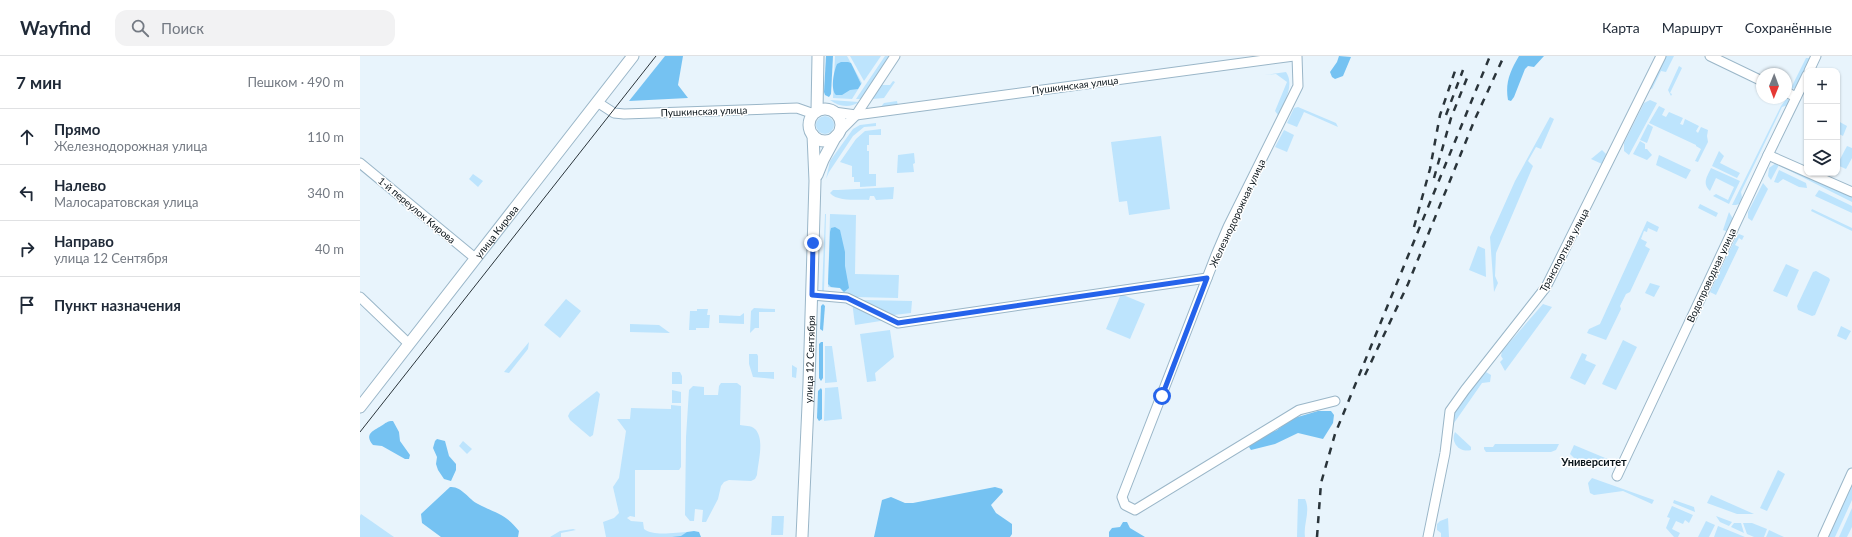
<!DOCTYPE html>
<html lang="ru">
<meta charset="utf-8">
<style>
:root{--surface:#fff;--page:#f2f2f3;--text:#1f2937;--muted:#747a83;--line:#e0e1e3}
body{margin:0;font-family:Lato,sans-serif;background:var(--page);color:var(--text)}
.controls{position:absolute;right:12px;top:12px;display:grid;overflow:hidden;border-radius:8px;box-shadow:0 1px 3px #0004}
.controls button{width:36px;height:36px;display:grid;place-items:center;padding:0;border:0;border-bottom:1px solid var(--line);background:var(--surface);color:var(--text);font:20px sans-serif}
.compass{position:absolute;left:1396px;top:12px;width:36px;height:36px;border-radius:50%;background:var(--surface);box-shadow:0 1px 3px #0004;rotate:181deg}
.stop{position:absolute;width:12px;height:12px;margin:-9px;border:3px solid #2563eb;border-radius:50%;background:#fff}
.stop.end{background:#2563eb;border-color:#fff;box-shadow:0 1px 4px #0008}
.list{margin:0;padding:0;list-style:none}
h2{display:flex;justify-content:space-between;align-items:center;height:52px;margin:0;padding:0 16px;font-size:17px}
h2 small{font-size:13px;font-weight:400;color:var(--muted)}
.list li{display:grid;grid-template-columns:26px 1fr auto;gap:12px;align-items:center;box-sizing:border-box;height:56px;padding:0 16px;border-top:1px solid var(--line)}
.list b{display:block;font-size:15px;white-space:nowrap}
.list p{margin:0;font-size:13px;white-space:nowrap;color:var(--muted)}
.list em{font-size:13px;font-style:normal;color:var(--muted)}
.icon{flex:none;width:22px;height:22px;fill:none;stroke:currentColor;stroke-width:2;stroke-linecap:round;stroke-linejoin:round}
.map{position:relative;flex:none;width:1492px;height:481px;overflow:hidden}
header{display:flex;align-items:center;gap:24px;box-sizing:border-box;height:56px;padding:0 20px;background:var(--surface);border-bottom:1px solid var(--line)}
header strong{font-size:19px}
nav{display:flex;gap:22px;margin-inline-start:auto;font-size:14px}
.search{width:280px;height:36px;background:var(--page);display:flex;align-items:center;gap:10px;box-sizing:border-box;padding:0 14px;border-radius:12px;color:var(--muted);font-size:15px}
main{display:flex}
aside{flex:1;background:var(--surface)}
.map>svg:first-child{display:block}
</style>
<header>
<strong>Wayfind</strong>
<div class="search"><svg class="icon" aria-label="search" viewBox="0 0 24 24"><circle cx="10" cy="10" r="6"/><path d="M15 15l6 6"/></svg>Поиск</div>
<nav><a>Карта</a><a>Маршрут</a><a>Сохранённые</a></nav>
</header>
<main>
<aside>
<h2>7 мин<small>Пешком · 490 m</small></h2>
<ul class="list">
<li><svg class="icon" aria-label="ahead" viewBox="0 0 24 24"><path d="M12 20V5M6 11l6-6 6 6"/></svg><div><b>Прямо</b><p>Железнодорожная улица</p></div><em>110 m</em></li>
<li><svg class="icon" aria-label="left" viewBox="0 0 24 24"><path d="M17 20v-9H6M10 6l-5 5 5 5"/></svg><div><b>Налево</b><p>Малосаратовская улица</p></div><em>340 m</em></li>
<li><svg class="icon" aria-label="right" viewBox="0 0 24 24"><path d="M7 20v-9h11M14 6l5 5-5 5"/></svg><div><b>Направо</b><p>улица 12 Сентября</p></div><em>40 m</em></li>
<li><svg class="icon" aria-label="arrive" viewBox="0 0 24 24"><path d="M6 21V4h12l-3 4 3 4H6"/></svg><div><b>Пункт назначения</b></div></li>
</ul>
</aside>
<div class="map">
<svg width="1492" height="481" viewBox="0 0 1492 481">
<rect width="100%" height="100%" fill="#e8f4fc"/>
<g fill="#bde4fd">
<polygon points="475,0 487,0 502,27 492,43 473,42"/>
<polygon points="490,0 521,0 504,25"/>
<polygon points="525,0 530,0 501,43 496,43"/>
<polygon points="1306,0 1314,0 1306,16 1301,15 1292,33 1290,32"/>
<polygon points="1446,2 1452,2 1437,31 1430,34"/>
<polygon points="1319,10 1322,12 1310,37 1312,38 1311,40 1308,34"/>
<path d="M926,16C935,29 924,47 918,59L915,55L927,26L916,18L904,19Z"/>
<polygon points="533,25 535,26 524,42 512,43 521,29 530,29"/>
<path d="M1427,42L1429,45L1428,49L1422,51L1381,136C1383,144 1382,150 1372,149L1421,50Z"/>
<path d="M470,44L499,46C490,52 479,51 470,44Z"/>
<polygon points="1290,44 1297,47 1269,99 1264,95 1264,87 1284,47"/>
<polygon points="537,45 538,50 520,52 524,47"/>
<polygon points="1299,50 1305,53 1302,59 1306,61 1309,56 1323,62 1320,68 1323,69 1325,63 1339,70 1336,75 1338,77 1341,71 1348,74 1347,80 1348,86 1338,106 1335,105 1341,93 1336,90 1336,89 1289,67"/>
<polygon points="938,51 976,67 978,71 944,56 937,71 927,67 934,52"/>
<circle cx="465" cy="69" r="9"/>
<polygon points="1190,61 1194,63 1181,93 1176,91 1168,105 1173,110 1136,197 1135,220 1138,227 1134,236 1130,181 1155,125"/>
<polygon points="1478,65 1487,70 1483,80 1477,77"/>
<polygon points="516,67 516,70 504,71 493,80 469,116 466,123 470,105 493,73 500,69"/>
<polygon points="1288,68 1293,71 1287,87 1280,84"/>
<polygon points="521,73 521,79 509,79 509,89 507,89 507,95 509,95 509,118 516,118 516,130 500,131 500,126 494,126 494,121 492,121 492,110 480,106 496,83 505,75"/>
<polygon points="924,74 934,79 927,96 915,91"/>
<polygon points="801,80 810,153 769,159 767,145 759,146 751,86"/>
<polygon points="1280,85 1285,88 1285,93 1287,93 1292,99 1287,104 1273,98"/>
<polygon points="1487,90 1492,92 1492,102 1486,113 1477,109"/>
<polygon points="1242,94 1246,98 1242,108 1231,103"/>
<polygon points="1359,95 1364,100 1360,107 1380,117 1377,122 1352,110"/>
<polygon points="554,97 555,107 553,108 554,116 537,117 538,99"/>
<polygon points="1299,99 1331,114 1326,123 1296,109"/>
<polygon points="1416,107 1420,107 1411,124 1408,120 1409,112"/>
<polygon points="1423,109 1492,141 1492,146 1422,111"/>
<path d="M1351,112L1380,125L1369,148L1353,140L1356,138L1368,144L1374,131L1356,122L1350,135C1342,127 1347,121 1351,112Z"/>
<polygon points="1419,114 1446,127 1447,132 1439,131 1423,123 1418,127 1414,126"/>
<polygon points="113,118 123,125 118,131 109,123"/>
<polygon points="1403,127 1408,133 1392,165 1388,162 1388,156"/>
<path d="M534,131L533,143L516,144L514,140H510L509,144C498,143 477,146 470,137L473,134H478Z"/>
<polygon points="1459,134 1492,150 1492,157 1455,140"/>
<polygon points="1340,148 1358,157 1356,161 1338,152"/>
<polygon points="1452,153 1492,172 1492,175 1451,155"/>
<polygon points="1369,156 1373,163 1368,176 1363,174"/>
<polygon points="465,158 466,158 464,236 462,236"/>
<polygon points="470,158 496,159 495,218 539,219 538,242 494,241 485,239 480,232 468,231"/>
<polygon points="1287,165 1299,171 1297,176 1288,172 1287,176 1284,175 1281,183 1287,186 1285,190 1290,193 1270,236 1266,238 1260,250 1261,253 1246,284 1227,277 1229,273 1240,268"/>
<polygon points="1379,178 1384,180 1382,184 1379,182 1375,189 1379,191 1356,239 1350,236 1376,181"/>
<polygon points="1118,190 1125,193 1126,221 1109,214"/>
<polygon points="1426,208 1439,214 1427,241 1413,235"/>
<polygon points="1456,215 1469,222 1470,224 1455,259 1452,260 1438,254 1437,250 1453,216"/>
<polygon points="1290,227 1300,230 1294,241 1285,237"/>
<polygon points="761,238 785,248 770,283 746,273"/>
<polygon points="206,243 221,255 200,282 184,269"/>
<polygon points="502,244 552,245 551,257 534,259"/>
<polygon points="492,246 527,264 495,269"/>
<polygon points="1183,248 1192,251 1145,315 1140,306 1143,303 1141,300 1142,295"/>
<polygon points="394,252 415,253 415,256 399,256 399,272 395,272 390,277 391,255"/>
<polygon points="337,253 348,253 347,259 350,259 349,272 336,272 336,274 329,274 330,255 337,255"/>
<polygon points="384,257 384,268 359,267 359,259 380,260"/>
<polygon points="270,268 299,269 310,277 270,276"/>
<polygon points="1481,270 1491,275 1486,284 1477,280"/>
<polygon points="530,274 534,301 515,317 516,325 507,326 500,278"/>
<polygon points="1263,284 1277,291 1256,334 1242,328"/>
<polygon points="169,286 168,293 149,317 144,316"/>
<polygon points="465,290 472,290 477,326 465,327"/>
<polygon points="1222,297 1227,299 1225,304 1236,309 1225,329 1210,322"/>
<polygon points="389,298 397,298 398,300 398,316 414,316 414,323 393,321 389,308"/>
<polygon points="432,309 437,312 436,322 432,321"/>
<polygon points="312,316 320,316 322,320 322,328 312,328"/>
<polygon points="1126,316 1131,319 1130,326 1122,327 1094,367 1095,353"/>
<path d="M361,327H377L381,330L380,369C384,370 391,369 395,373C405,383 398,406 397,419L395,423L391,425L369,424L364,426L361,430L358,443L346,466H342L343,454L335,453L334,465H330L325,459L326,381L329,334L333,330L344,331V339H358L359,330Z"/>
<polygon points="478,331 482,363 464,365 465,332"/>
<polygon points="312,334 321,336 321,347 312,347"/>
<polygon points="237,335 240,338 233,379 230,381 210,364 208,360 210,356"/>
<path d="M311,349L321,350V411L319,414H275V461L270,460L267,462L271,465L283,466L284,473C294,481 316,476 329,476L327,481H246L243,466L254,462L259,457L253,431L259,422L266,375L257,363H270L271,352L311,353Z"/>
<path d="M1095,376L1111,391V394C1100,397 1090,387 1095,376Z"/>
<polygon points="103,385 112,393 107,398 99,390"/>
<polygon points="1135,388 1199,388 1196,394 1191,396 1126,396 1124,393 1124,391 1133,391"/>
<polygon points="1214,389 1250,404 1247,412 1214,402 1210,398"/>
<polygon points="1418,414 1425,418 1407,455 1400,452"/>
<polygon points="1232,422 1294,444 1292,448 1263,435 1234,439 1230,437 1228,427"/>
<polygon points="1492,427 1492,444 1475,481 1468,481"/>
<polygon points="1351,439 1394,458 1377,458 1347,447"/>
<path d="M938,443H945C951,455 943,468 945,481H937Z"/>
<polygon points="1314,444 1334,451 1335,456 1313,447"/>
<polygon points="1312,450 1333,459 1329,467 1325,464 1323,468 1316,465 1312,473 1320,477 1318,481 1314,481 1306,472 1310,462 1307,461"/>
<polygon points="1492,452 1492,471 1487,481 1479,481"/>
<polygon points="1,458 34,481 0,481 0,460"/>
<polygon points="412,460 424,460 423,479 411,479"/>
<polygon points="1356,460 1372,466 1369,470 1360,466"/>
<polygon points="1088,462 1089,481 1081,481 1081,477 1077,474 1077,468 1080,465"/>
<polygon points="1346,465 1355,469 1349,481 1338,481"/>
<polygon points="1374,467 1381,467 1384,477 1371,471"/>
<polygon points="1383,467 1392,467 1407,473 1404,481 1394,481 1387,478"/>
<polygon points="1358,470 1385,481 1354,481"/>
<polygon points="213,473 216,474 201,477 201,481 190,481 200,475"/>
<polygon points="1409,474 1424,481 1406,481"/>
</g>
<g fill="#75c2f2">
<polygon points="305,0 323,0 318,29 328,42 269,45"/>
<polygon points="466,0 473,0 471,38 469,41 465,39 464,36"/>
<polygon points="979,0 991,1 983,20 975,23 972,21 970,16 977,6"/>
<path d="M1159,0H1184L1174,11L1168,10L1165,13L1154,41L1151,45L1148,44C1145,27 1150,15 1159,0Z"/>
<path d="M481,6H488L491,7L501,28L498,33L490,34L482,39H476C470,33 474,15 477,8Z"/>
<polygon points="475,171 480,174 485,196 485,210 489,232 484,236 480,232 471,231 468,228 470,176 471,172"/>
<polygon points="463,248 465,250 463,275 460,273 461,250"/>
<polygon points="463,286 463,322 461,325 459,322 459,288 461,286"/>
<polygon points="461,332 462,334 462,363 459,365 457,362 458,335"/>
<polygon points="958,355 971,355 974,359 973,367 963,383 938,377 915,388 891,394 889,391 894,384 917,374 931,363"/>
<path d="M33,365L39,376L40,385L50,399L49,403H45L22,390L13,389C4,378 13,375 21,370C26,367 27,365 33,365Z"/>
<polygon points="77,383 85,385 89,400 96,408 96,414 91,425 84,423 78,414 76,408 77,401 73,392 75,385"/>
<path d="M90,431C102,430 108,443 118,448C135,457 146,458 159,475L158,481H81L62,467L61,458Z"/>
<polygon points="635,431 642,433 643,436 631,449 636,457 652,468 652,478 650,481 514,481 522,444 531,441 545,447 553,447"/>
<polygon points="763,466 767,466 770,472 785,481 749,481 749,476 752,472 760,471"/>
<polygon points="334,475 339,476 341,481 312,481 321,480 327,476"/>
</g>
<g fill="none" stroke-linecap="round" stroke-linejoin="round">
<g stroke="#9ab6c8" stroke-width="11">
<g id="minor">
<polyline points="937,0 938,30 868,171 856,199 762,441 765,449 775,454 939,354 975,345"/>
<polyline points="1350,0 1402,25"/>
<polyline points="1449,15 1456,0"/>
<polyline points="1426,36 1436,41"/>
<polyline points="237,46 254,57 264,58 437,52 454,58"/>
<polyline points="474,56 496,59 934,0"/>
<polyline points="480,75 496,59 535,0"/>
<polyline points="1408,99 1492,136"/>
<polyline points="0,107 115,202"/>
<polyline points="452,239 487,242 538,267 847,222"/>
<polyline points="0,241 48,287"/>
<polyline points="1257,420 1408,99 1447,19"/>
<polyline points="1068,481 1085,397 1090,355 1105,334 1186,231 1301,0"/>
<polyline points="1463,481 1492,417"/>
</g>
</g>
<g stroke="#9ab6c8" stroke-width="13">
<g id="major">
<circle cx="465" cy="69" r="16"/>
<polyline points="457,55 458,0"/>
<polyline points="457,119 463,104 476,80"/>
<path id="s1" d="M0,351L273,0"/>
<path id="s2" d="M442,481L449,327L455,125L453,79"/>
</g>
</g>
<use href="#minor" stroke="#fff" stroke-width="9"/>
<use href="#major" stroke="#fff" stroke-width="11"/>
<polyline stroke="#2a343a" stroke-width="1" points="0,376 296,0"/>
<g stroke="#2a343a" stroke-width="2.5" stroke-dasharray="7 7" stroke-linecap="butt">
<polyline points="1086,59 1103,14"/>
<polyline points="1074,122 1091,62 1109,17"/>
<polyline points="1054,171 1070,113 1080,59 1096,12"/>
<polyline points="1005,319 1048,228 1115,63 1144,0"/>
<polyline points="957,481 961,427 975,378 1130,0"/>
</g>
</g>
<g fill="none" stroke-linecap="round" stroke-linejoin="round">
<polyline stroke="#2563eb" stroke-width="5" points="453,187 452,239 487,242 538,267 847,222 802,340"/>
</g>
<g text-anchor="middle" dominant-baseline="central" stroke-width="3" stroke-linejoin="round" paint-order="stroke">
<g font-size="10" fill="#0a141a" stroke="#fff">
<text transform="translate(715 29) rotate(-7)">Пушкинская улица</text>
<text transform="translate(344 55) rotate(-2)">Пушкинская улица</text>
<text transform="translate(57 154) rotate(40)">1-й переулок Кирова</text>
<text transform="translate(877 157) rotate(-65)">Железнодорожная улица</text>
<text stroke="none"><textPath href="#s1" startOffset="222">улица Кирова</textPath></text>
<text transform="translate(1204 194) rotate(-62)">Транспортная улица</text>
<text transform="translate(1351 219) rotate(-65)">Водопроводная улица</text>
<text stroke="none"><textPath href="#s2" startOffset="178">улица 12 Сентября</textPath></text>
</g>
<g font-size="11" font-weight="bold" fill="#0a141a" stroke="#fff">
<text x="1234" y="405">Университет</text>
</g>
</g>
</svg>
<div class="controls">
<button>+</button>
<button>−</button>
<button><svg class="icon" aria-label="layers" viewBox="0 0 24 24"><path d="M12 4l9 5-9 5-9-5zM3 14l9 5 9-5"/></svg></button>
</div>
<svg class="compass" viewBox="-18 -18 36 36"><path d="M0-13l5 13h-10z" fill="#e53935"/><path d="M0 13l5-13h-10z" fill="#747a83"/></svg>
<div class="stop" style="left:802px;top:340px"></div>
<div class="stop end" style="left:453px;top:187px"></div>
</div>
</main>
